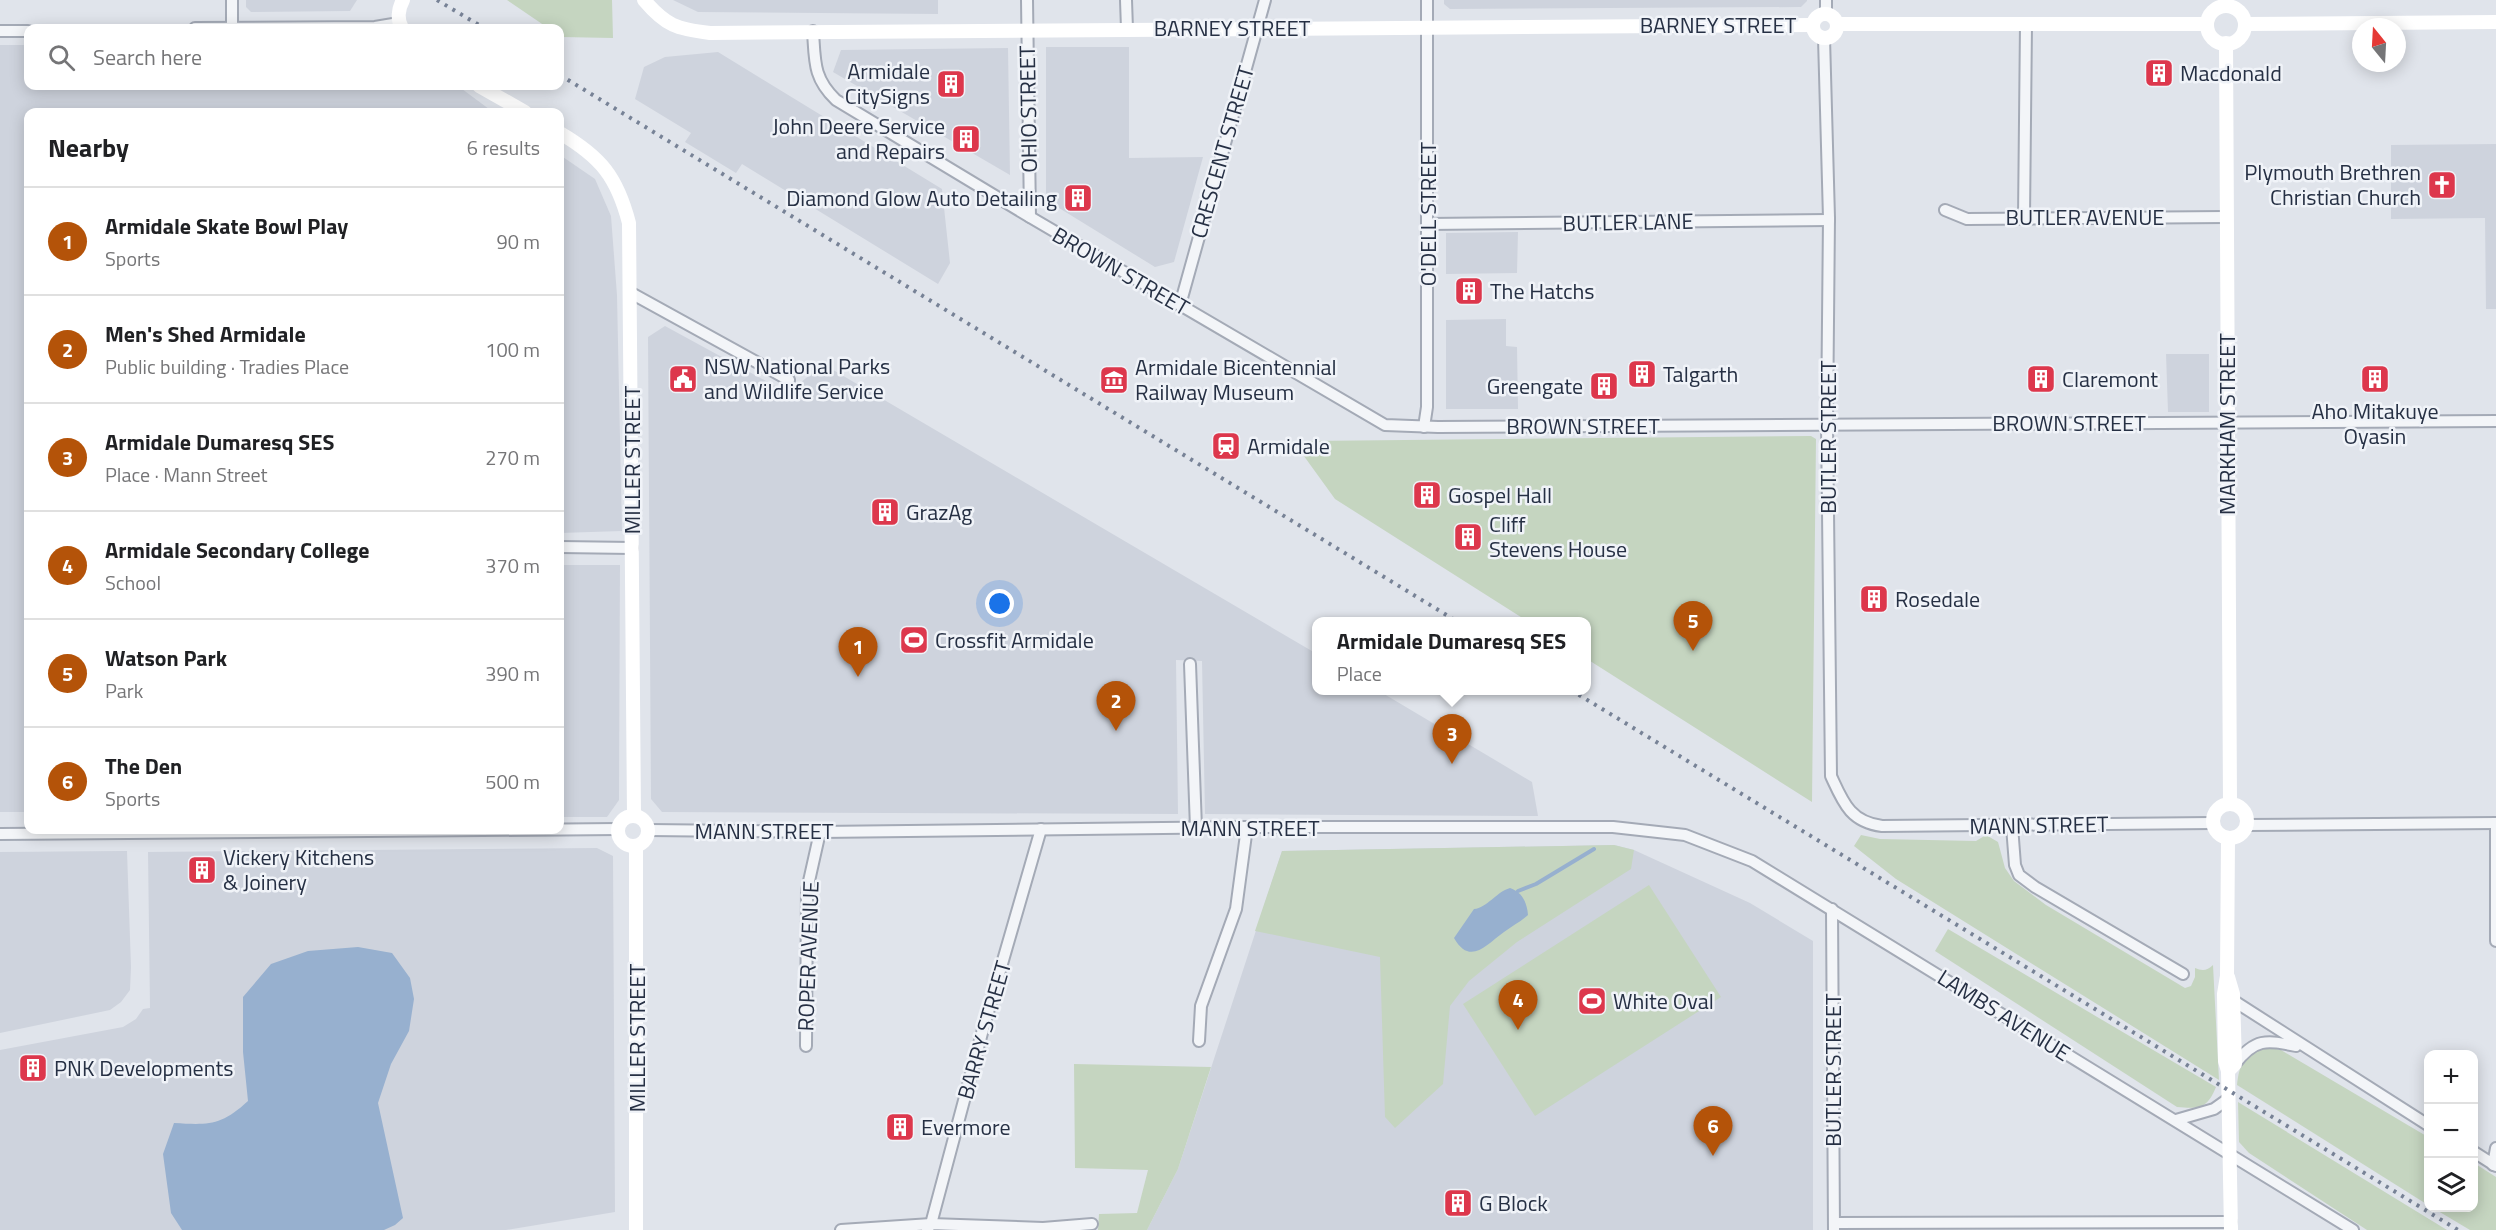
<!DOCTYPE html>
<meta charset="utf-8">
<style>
:root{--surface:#fff;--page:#f2f2f2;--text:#202124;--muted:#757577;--line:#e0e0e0;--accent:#b45309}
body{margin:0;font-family:"Titillium Web",sans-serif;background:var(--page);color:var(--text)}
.controls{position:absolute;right:18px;bottom:18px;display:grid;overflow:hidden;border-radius:12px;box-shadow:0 3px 15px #0003}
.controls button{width:54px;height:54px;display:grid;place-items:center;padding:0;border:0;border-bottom:2px solid var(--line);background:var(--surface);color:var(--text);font:30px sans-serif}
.compass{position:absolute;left:2352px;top:18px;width:54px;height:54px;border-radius:50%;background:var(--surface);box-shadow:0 3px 15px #0003;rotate:342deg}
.you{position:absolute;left:1000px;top:604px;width:21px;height:21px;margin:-15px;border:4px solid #fff;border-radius:50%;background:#1a73e8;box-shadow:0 0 0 9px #1a73e833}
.badge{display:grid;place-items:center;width:39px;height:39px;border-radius:50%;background:var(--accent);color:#fff;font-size:20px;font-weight:700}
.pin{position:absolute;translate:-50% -50px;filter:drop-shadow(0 2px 3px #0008)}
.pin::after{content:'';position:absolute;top:32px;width:21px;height:18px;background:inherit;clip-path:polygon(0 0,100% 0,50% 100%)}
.popup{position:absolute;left:1312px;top:617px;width:279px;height:78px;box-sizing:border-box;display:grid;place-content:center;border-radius:12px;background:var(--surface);filter:drop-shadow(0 2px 4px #0005);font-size:20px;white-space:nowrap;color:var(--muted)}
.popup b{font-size:22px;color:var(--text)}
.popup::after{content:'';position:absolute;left:50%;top:100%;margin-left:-12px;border:12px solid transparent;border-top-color:var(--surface)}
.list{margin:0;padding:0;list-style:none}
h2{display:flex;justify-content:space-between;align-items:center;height:78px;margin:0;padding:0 24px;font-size:26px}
h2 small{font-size:20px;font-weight:400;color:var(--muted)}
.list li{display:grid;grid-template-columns:39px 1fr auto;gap:18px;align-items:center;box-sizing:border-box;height:108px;padding:0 24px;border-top:2px solid var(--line)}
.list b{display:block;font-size:22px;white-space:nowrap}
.list p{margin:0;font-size:20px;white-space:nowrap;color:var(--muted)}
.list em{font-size:20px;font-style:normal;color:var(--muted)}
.icon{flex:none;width:33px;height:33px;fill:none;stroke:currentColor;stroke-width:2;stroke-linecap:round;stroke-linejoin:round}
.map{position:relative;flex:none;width:2496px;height:1230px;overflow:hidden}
.search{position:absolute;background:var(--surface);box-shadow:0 3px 15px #0003;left:24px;top:24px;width:540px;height:66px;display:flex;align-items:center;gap:15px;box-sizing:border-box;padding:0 21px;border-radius:12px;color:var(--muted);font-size:22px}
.panel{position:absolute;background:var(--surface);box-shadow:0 3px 15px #0003;left:24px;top:108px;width:540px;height:726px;border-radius:12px}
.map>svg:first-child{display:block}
</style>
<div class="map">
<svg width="2496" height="1230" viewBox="0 0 2496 1230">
<rect width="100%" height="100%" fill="#e0e4eb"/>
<g fill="#ced3dd">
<polygon points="246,0 357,0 350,11 251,12 246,7"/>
<polygon points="673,0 938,0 938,14 698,12"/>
<polygon points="1444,0 1807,0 1807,1 1801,7 1450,9 1444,4"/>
<polygon points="0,45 28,45 28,86 458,86 493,112 28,112 28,812 0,812"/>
<polygon points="1046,47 1129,47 1129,158 1203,157 1174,262 1155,267 1046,200"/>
<polygon points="1008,48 1010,175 833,72 841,50"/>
<polygon points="718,52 942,189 950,263 938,284 742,164 736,173 685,142 691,133 635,99 644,67 665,57"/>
<polygon points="2496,144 2496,309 2486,309 2485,218 2391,219 2391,145"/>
<polygon points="560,155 595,179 611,216 617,295 622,531 560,533"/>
<polygon points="1518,232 1517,273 1446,274 1446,233"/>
<polygon points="1506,319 1506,346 1517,347 1518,409 1446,409 1446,320"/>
<polygon points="665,326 788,393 823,364 1317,654 1317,690 1379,691 1532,782 1538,816 1205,814 1202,661 1176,660 1178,814 662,812 651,799 648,337"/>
<polygon points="2166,354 2209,354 2209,412 2168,412"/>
<polygon points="560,565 620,565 619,800 607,817 560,817"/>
<polygon points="1614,845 1634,850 1750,903 1813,941 1813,1230 1147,1230 1178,1169 1282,851"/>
<polygon points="597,848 613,856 615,1212 506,1230 0,1230 0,1050 123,1027 136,1019 143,1009 150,1008 148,852"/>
<polygon points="127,851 131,967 130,990 121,1002 110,1010 0,1033 0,852"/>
</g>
<g fill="#c5d5c0">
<polygon points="507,0 612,0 613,38 561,37 560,28 548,28"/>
<polygon points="1811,436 1816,439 1812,802 1587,659 1587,622 1527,621 1335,499 1301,452 1308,441"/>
<path d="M1861,835L1880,839L1976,841L1986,835L1998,842L2005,868L2014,881L2046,905L2185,988L2191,986L2195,977V968C2202,971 2207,971 2213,965L2219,1080L1896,879L1854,846Z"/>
<polygon points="1614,845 1634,850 1631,869 1517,942 1469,981 1450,1006 1443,1084 1395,1128 1385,1117 1380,957 1255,931 1282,851"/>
<polygon points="1649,885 1721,997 1535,1116 1463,1004"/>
<path d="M1948,929L2216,1087C2207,1109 2199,1109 2177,1107L1935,951Z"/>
<path d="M2265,1047L2281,1050L2428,1137V1205L2237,1085C2239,1065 2244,1053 2265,1047Z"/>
<polygon points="1074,1064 1211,1067 1178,1169 1147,1230 1098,1230 1099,1214 1137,1213 1148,1170 1075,1168"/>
<polygon points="2238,1102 2447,1230 2367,1230 2249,1153 2239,1142"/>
<polygon points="2474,1163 2496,1177 2496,1230 2470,1230 2433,1208 2474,1208"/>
</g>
<g fill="#97b0cf">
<path d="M1510,888C1522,892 1527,902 1528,915C1520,922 1512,926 1504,932C1486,945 1470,966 1454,938L1474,909C1487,908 1496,892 1510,888Z"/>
<path d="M358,947L392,953L410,978L414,999L409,1031L391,1064L378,1103L403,1218L395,1225L384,1230H182L171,1213L163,1154L174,1123C208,1125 221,1126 248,1101L243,1052V997L271,964L308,951Z"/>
</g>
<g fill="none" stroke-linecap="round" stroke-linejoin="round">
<polyline stroke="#97b0cf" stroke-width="4" points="1518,891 1536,884 1594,849"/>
<g stroke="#a4aab6" stroke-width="14">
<g id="street">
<polyline points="1027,0 1030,217"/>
<polyline points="1126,0 1127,29"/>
<polyline points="1826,0 1826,13"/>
<polyline points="195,28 375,27 399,23"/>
<polyline points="232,28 232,0"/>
<polyline points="0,31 28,31"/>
<path d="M813,31C815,61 813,78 836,100L1030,217L1385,425L1438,427L2496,421"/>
<path d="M1824,38L1829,218L1827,424L1831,776C1843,802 1850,822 1882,826L2212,823"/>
<polyline points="1945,210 1967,219 2226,217"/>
<polyline points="2024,217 2026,24"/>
<polyline points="1428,224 1829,220"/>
<polyline points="631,293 789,380"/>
<polyline points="1180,305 1265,0"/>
<polyline points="1424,427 1427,407 1427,0"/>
<polyline points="560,547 632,548"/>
<polyline points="1190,664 1196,828"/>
<polyline points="2496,823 2496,941"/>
<polyline points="2247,825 2496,823"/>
<polyline points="2012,826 2015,865 2019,875 2035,887 2183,974"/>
<polyline points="649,830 820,832 1247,827 1613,827 1685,835 1752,861 2353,1230"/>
<polyline points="0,834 618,829"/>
<polyline points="1832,909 1834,1230"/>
<polyline points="2234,1001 2428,1125"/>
<polyline points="1199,1041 1201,1006 1236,909 1247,827"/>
<polyline points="806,1046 807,890 820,832"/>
<path d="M2235,1064C2255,1038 2266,1040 2296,1046"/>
<polyline points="2176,1120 2214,1109 2228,1099"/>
<polyline points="2474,1152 2496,1166"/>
<polyline points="2493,1165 2496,1148"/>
<polyline points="1834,1223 2231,1222"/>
<polyline points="841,1230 931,1224 1043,1228 1092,1224"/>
<polyline points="927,1230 931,1224 982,1033 1041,829"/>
</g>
</g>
<use href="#street" stroke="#f3f5f8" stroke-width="10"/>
<g stroke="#fff" stroke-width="14">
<path d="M644,0C666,26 677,29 710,33L1813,25"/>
<circle cx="2226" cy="25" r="19"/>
<circle cx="1825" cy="26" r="12"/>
<polyline points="1837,24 2207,24"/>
<polyline points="2245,24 2496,22"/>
<path d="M402,28C397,20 398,9 403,0"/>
<polyline points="2226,43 2230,804"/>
<polyline points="479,86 525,112"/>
<path d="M560,133C601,157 617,177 629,223L634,815"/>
<circle cx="2230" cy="821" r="17"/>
<circle cx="633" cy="831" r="15"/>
<polyline points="2228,839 2227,976 2224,994 2225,1061 2228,1071 2231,1230"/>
<polyline points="2228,977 2233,994 2235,1064 2228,1071"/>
<polyline points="636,1230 636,846"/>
</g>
<g stroke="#778296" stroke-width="4" stroke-dasharray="3 6" stroke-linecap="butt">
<polyline points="437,0 484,28"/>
<polyline points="560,75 1458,622"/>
<polyline points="1571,690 2458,1230"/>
</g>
</g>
<defs>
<g id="building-square" transform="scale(1.5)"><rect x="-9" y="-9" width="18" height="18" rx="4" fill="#dd374c" stroke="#f0f3f8"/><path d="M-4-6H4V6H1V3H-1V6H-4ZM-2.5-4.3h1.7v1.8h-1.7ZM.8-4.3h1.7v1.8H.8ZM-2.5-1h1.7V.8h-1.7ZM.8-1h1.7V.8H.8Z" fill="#fff"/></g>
<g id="church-square" transform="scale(1.5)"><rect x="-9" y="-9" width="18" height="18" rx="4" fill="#dd374c" stroke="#f0f3f8"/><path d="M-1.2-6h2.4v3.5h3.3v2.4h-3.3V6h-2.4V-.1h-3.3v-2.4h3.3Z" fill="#fff"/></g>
<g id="civic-square" transform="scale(1.5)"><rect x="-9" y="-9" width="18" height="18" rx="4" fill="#dd374c" stroke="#f0f3f8"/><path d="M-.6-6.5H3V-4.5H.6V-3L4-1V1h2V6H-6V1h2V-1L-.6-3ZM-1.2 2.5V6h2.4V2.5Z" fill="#fff"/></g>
<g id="museum-square" transform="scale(1.5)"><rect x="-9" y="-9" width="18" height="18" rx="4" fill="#dd374c" stroke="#f0f3f8"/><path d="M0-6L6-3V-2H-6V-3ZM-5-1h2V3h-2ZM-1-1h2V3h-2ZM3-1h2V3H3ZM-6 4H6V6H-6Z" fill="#fff"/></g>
<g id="station-square" transform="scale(1.5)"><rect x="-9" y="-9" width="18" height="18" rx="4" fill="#dd374c" stroke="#f0f3f8"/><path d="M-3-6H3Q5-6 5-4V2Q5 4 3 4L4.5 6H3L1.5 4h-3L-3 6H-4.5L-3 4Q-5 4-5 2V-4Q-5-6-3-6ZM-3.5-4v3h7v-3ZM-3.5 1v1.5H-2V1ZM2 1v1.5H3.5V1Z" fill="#fff"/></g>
<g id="stadium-square" transform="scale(1.5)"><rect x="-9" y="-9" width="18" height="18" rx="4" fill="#dd374c" stroke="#f0f3f8"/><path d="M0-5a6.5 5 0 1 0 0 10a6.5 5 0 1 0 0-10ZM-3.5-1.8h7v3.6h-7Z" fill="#fff"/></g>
</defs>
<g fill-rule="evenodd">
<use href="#building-square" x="2159" y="73"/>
<use href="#building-square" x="951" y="84"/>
<use href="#building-square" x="966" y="139"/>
<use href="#church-square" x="2442" y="185"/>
<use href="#building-square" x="1078" y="198"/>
<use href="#building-square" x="1469" y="291"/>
<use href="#building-square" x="1642" y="374"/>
<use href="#civic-square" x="683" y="379"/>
<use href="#building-square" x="2041" y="379"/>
<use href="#building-square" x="2375" y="379"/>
<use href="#museum-square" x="1114" y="380"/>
<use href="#building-square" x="1604" y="386"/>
<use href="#station-square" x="1226" y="446"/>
<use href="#building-square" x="1427" y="495"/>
<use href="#building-square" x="885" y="512"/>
<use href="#building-square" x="1468" y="537"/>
<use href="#building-square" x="1874" y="599"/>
<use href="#stadium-square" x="914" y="640"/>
<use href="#building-square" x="202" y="870"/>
<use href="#stadium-square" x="1592" y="1001"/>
<use href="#building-square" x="33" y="1068"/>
<use href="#building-square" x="900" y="1127"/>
<use href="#building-square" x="1458" y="1203"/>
</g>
<g text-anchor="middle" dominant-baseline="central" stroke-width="5" stroke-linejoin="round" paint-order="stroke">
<g font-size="22" fill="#263044" stroke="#f0f3f8">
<text x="1718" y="25">BARNEY STREET</text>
<text x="1232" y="28">BARNEY STREET</text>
<text transform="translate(1028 109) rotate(-91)">OHIO STREET</text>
<text transform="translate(1222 152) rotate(-74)">CRESCENT STREET</text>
<text transform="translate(1428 214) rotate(-90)">O'DELL STREET</text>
<text x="2085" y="217">BUTLER AVENUE</text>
<text transform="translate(1628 222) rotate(-1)">BUTLER LANE</text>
<text transform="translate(1121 271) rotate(30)">BROWN STREET</text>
<text x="2069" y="423">BROWN STREET</text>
<text transform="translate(2227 424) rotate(-90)">MARKHAM STREET</text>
<text x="1583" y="426">BROWN STREET</text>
<text transform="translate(1828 437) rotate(-90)">BUTLER STREET</text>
<text transform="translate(632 460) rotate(-90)">MILLER STREET</text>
<text transform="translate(2039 825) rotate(-1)">MANN STREET</text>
<text x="1250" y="828">MANN STREET</text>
<text x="764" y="831">MANN STREET</text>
<text transform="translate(808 956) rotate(-88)">ROPER AVENUE</text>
<text transform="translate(2004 1015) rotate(32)">LAMBS AVENUE</text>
<text transform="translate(984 1030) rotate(-74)">BARRY STREET</text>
<text transform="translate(637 1038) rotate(-90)">MILLER STREET</text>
<text transform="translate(1833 1070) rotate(-90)">BUTLER STREET</text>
</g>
<g font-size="22" fill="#263044" stroke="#f0f3f8" text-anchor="start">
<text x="930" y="71" text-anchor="end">Armidale<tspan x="930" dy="25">CitySigns</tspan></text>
<text x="2180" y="73">Macdonald</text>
<text x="945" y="126" text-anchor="end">John Deere Service<tspan x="945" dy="25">and Repairs</tspan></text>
<text x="2421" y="172" text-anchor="end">Plymouth Brethren<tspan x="2421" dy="25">Christian Church</tspan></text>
<text x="1057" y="198" text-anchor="end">Diamond Glow Auto Detailing</text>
<text x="1490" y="291">The Hatchs</text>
<text x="704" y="366">NSW National Parks<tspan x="704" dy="25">and Wildlife Service</tspan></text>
<text x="1135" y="367">Armidale Bicentennial<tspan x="1135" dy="25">Railway Museum</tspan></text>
<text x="1663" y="374">Talgarth</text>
<text x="2062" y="379">Claremont</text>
<text x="1583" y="386" text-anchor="end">Greengate</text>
<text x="2375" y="411" text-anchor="middle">Aho Mitakuye<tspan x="2375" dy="25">Oyasin</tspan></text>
<text x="1247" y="446">Armidale</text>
<text x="1448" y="495">Gospel Hall</text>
<text x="906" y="512">GrazAg</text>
<text x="1489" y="524">Cliff<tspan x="1489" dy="25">Stevens House</tspan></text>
<text x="1895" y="599">Rosedale</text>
<text x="935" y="640">Crossfit Armidale</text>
<text x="223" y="857">Vickery Kitchens<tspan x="223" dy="25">&amp; Joinery</tspan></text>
<text x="1613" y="1001">White Oval</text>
<text x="54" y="1068">PNK Developments</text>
<text x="921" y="1127">Evermore</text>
<text x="1479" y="1203">G Block</text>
</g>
</g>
</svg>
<div class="controls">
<button>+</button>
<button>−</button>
<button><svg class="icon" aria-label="layers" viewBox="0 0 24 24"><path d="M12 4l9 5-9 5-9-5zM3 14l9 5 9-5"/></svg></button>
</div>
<svg class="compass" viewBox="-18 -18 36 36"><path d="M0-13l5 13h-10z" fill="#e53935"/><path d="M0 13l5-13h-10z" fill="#757577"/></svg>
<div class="you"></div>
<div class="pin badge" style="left:858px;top:677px">1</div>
<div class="pin badge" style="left:1116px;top:731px">2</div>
<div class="pin badge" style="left:1452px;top:764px">3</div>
<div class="popup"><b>Armidale Dumaresq SES</b>Place</div>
<div class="pin badge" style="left:1518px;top:1030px">4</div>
<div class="pin badge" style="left:1693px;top:651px">5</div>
<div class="pin badge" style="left:1713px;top:1156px">6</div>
<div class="search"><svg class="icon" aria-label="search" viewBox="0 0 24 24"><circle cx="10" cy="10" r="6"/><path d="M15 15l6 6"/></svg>Search here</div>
<section class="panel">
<h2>Nearby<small>6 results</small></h2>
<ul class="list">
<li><span class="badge">1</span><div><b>Armidale Skate Bowl Play</b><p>Sports</p></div><em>90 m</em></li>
<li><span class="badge">2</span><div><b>Men's Shed Armidale</b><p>Public building · Tradies Place</p></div><em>100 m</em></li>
<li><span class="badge">3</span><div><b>Armidale Dumaresq SES</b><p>Place · Mann Street</p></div><em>270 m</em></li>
<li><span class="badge">4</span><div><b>Armidale Secondary College</b><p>School</p></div><em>370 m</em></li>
<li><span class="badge">5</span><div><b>Watson Park</b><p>Park</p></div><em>390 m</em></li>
<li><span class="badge">6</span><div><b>The Den</b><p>Sports</p></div><em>500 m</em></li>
</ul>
</section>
</div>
